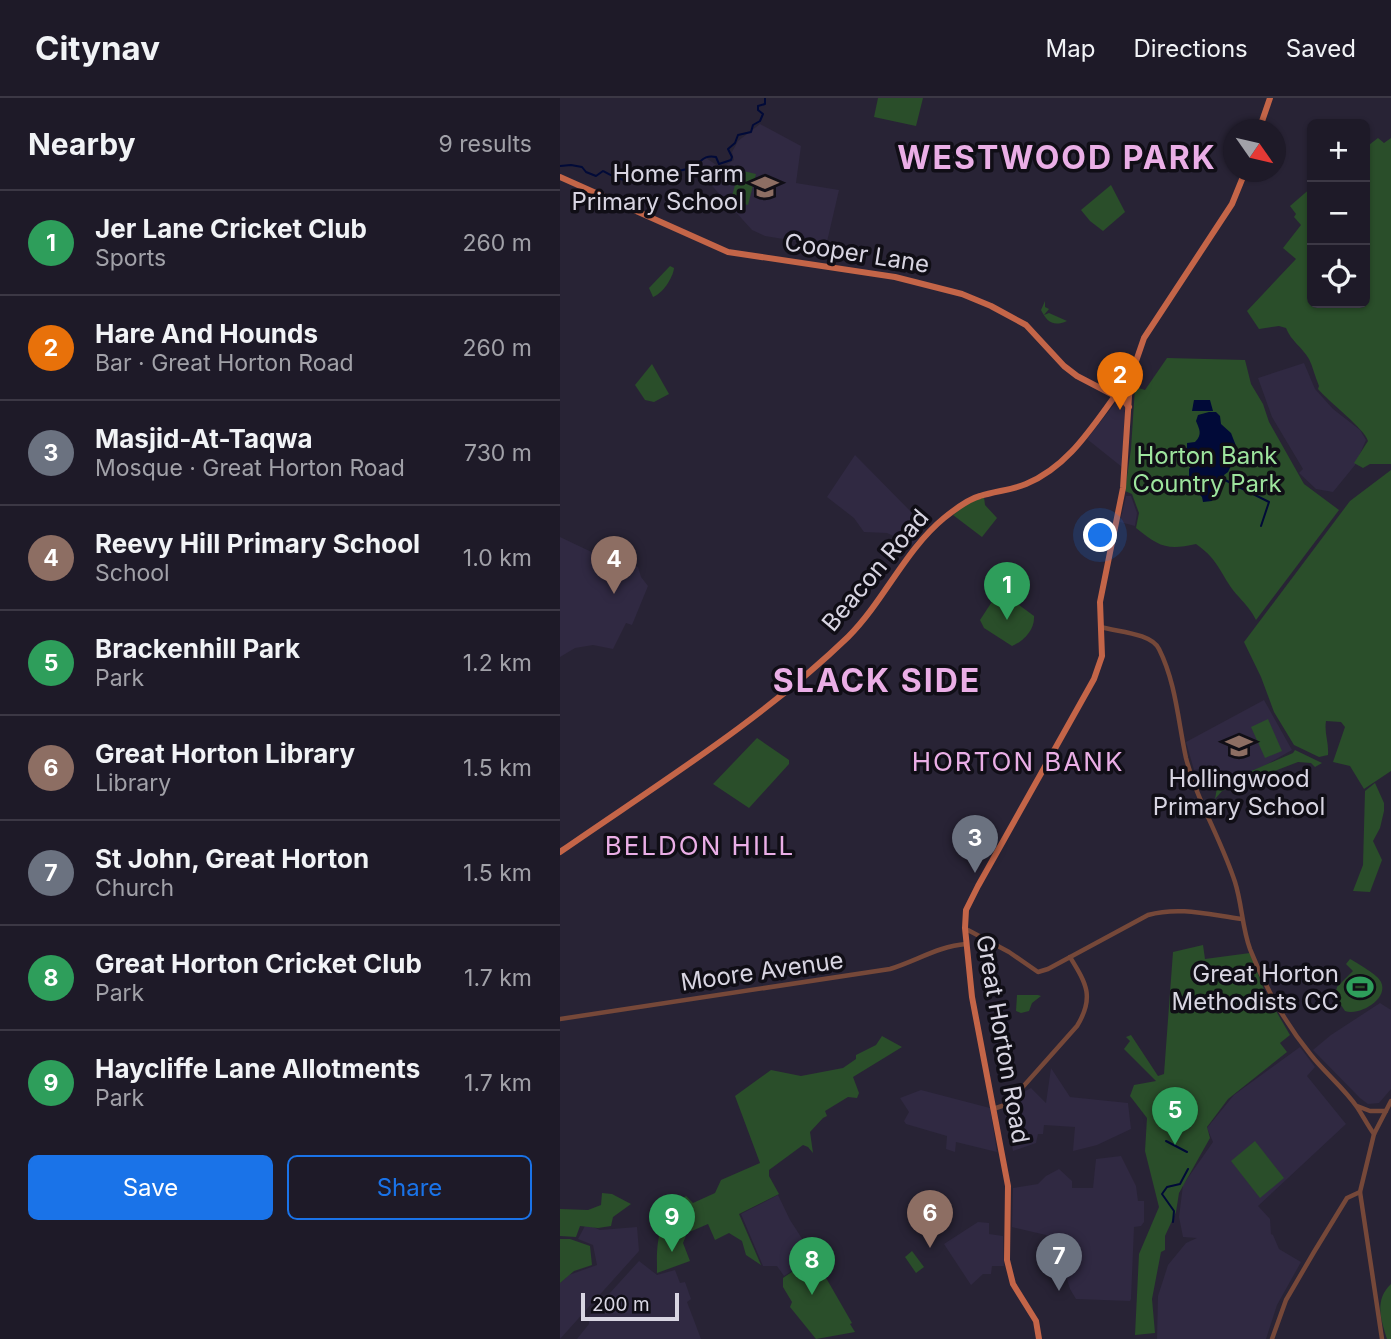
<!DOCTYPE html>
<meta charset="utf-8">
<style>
:root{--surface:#1e1a28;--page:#262330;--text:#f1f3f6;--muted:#a1a1a8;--line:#3c3845;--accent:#1a73e8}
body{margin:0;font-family:Inter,sans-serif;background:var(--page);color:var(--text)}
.controls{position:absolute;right:21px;top:21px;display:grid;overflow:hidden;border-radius:10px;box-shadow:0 2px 5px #0004}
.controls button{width:63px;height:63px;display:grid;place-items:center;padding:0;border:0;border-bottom:2px solid var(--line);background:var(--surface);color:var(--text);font:35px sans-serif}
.compass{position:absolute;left:663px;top:21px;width:63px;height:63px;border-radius:50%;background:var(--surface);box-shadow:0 2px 5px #0004;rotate:124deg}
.scale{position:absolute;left:21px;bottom:18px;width:98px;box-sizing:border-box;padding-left:7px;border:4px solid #d8d5e2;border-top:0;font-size:19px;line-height:24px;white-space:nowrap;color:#d8d5e2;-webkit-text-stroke:5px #100e16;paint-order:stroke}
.you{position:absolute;left:541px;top:438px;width:24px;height:24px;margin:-18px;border:5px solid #fff;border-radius:50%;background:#1a73e8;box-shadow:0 0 0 10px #1a73e833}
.badge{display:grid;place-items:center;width:46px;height:46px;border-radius:50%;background:var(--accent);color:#fff;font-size:23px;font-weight:700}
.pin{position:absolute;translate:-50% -58px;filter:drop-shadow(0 2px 4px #0008)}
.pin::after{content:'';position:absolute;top:37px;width:24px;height:21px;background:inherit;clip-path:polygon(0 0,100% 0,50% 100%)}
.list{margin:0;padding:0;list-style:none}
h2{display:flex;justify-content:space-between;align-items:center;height:91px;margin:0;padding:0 28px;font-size:30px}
h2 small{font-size:23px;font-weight:400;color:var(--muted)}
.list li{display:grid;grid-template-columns:46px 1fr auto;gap:21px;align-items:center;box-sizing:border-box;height:105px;padding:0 28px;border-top:2px solid var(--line)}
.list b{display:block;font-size:26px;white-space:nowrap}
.list p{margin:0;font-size:23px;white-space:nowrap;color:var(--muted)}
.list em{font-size:23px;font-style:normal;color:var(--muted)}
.actions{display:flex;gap:14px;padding:21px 28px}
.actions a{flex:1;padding:16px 0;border:2px solid var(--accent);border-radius:10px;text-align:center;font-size:24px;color:var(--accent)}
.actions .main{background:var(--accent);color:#fff}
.icon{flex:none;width:38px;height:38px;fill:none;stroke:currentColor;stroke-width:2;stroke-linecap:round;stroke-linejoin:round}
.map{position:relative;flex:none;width:831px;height:1241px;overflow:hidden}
header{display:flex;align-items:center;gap:42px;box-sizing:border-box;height:98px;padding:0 35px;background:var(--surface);border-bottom:2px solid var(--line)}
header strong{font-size:33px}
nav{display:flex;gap:38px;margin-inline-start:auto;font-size:24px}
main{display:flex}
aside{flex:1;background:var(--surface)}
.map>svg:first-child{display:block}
</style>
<header>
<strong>Citynav</strong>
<nav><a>Map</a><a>Directions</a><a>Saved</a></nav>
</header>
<main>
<aside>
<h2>Nearby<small>9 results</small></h2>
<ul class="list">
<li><span class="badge" style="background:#2e9e5b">1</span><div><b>Jer Lane Cricket Club</b><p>Sports</p></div><em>260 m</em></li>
<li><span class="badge" style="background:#e8710a">2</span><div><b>Hare And Hounds</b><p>Bar · Great Horton Road</p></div><em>260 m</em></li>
<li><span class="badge" style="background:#6b7280">3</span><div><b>Masjid-At-Taqwa</b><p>Mosque · Great Horton Road</p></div><em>730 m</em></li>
<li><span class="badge" style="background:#8d6e63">4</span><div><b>Reevy Hill Primary School</b><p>School</p></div><em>1.0 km</em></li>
<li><span class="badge" style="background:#2e9e5b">5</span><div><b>Brackenhill Park</b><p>Park</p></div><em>1.2 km</em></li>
<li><span class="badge" style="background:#8d6e63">6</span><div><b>Great Horton Library</b><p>Library</p></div><em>1.5 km</em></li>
<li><span class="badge" style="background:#6b7280">7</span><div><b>St John, Great Horton</b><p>Church</p></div><em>1.5 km</em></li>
<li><span class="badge" style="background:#2e9e5b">8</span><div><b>Great Horton Cricket Club</b><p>Park</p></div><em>1.7 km</em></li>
<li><span class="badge" style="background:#2e9e5b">9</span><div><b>Haycliffe Lane Allotments</b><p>Park</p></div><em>1.7 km</em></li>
</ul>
<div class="actions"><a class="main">Save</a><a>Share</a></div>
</aside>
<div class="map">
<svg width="831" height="1241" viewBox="0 0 831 1241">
<rect width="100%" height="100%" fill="#282335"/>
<g fill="#302942">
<polygon points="200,26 241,48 236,85 279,92 266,148 205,138 192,132 135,69 146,60 161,70 174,62 172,54 178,43"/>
<polygon points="744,265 755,291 773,311 800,332 806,342 795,367 773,394 756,391 739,375 743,371 712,319 698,280"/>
<polygon points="556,304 565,308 562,369 527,341"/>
<polygon points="295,357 356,419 349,430 360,439 353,447 327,435 304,434 294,420 267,399"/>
<polygon points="566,398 571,398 577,415 575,428 560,424"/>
<polygon points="0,439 40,458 54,458 78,469 81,479 88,488 72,527 66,525 53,551 33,547 15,550 0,559"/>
<polygon points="704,602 732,652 704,668 653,688 645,670 634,672 626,644"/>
<polygon points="820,905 831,912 831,991 819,1005 808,1006 800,1000 753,952 771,937"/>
<polygon points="740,949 755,969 747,978 786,1026 698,1108 710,1121 711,1136 713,1137 719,1151 741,1164 717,1207 706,1241 597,1241 598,1198 608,1167 626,1145 637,1140 623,1139 619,1119 623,1087 653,1044 647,1030 674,997"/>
<polygon points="491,970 510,999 568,1005 571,1031 537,1047 513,1053 515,1029 484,1027 483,1036 478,1036 476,1045 453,1053 444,1012 460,996 471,990 486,1005"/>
<polygon points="361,992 430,1010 437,1054 396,1044 395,1054 386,1051 387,1038 346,1026 344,1023 349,1014 340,1000"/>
<polygon points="561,1058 576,1088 578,1103 584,1103 584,1124 581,1128 574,1129 571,1201 570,1203 516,1201 510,1191 497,1148 492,1142 486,1137 452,1129 453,1090 478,1086 486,1078 499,1071 512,1083 512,1090 533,1090 536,1061"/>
<polygon points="218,1097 230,1122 252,1156 252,1160 224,1178 217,1168 203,1168 181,1116"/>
<polygon points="418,1124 429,1125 429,1136 443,1138 444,1168 432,1168 431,1176 423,1176 411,1187 384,1146"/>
<polygon points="26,1126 40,1132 77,1129 79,1153 0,1241 0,1185 9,1177 37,1167 33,1147 18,1141"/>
<polygon points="79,1163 97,1177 115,1172 120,1185 125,1184 131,1201 127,1204 141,1241 17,1241 29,1226 29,1218"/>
</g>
<g fill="#2a4e2a">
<polygon points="318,0 363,0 356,28 314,19"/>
<path d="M818,40L824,45L831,40V366H810L803,370L794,365L808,343C805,331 769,304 758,291L759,288C755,279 753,269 749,261C742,249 731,243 726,230L719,228L699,231L687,213L736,161L723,150L741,127L734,119L736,116L730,108L752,89V205H805V50Z"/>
<polygon points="179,72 196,76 188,107 171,102"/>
<polygon points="551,87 565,114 543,133 530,123 521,112"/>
<path d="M110,168L114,170C113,180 102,196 93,199L89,190Z"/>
<path d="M485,203V209L489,211L484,217L489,215L507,223C493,229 487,224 481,212Z"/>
<path d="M607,260L685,262L691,286L703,306L709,324L744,386L779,412L696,522C691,512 686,507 679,499C661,480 661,463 636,446C606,453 599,448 576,430L579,415L572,396L565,393L571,351L575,289L585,292Z"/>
<polygon points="92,266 109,296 94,304 85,302 75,287"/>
<path d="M831,372V673L804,691L790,668L773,664L785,629L781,624L766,623C764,635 769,644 768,657L759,659L734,647L714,614L701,579L684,544L790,403Z"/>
<polygon points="424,399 425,407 437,420 422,439 393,417 407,406"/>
<path d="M444,496L474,518C475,531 464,543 452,548L424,530L420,522L435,499Z"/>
<polygon points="708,621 722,653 705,660 691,629"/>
<polygon points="197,640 229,662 229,666 189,710 153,686"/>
<polygon points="735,652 762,665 755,669 751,665 738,664 662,693 655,701 658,684 675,680 733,655"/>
<polygon points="815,685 824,705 824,713 820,730 813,743 822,762 810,794 793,793 803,767 805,693"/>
<polygon points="643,847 645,861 690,855 705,894 730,937 720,945 727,954 668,1001 647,1029 650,1040 619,1095 616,1114 605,1138 605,1152 601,1154 592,1201 595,1235 575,1237 579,1156 599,1109 585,1053 587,1020 570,998 574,987 596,983 564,951 570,943 566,939 571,937 598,978 604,976 613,854"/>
<path d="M790,861C797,865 818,877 821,884C829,901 800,918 785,913L775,898L777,889L793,873L786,866Z"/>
<polygon points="457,897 478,897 481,898 472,905 469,913 461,915 456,913"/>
<path d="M322,938L342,949L293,979L299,995L297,1000L288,999L265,1013L267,1018L263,1020L250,1034L253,1055L248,1049L243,1047L209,1072V1078L219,1096L179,1116L201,1167L186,1157L182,1143L169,1135L155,1142L148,1126L127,1135L123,1145L130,1163L97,1175C97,1154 95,1126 115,1115L111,1109L126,1098L133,1105L155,1095L161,1082L200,1065L175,998L211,972L241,978L283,970L296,961V957L316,947Z"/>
<polygon points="695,1043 724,1080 700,1100 671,1063"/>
<polygon points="42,1095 52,1096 71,1106 53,1119 51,1128 38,1130 20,1128 16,1139 0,1138 0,1111 28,1112 41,1107"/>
<polygon points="0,1141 10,1141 30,1148 32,1167 14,1173 0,1185"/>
<polygon points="352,1153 364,1169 356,1175 345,1159"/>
<polygon points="254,1159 292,1225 290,1226 295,1234 256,1241 230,1209 232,1204 223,1189 223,1180"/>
<path d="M831,1186V1241H827C821,1221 814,1202 831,1186Z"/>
</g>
<g fill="#010a38">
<polygon points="634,302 650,302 653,313 632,313"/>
<path d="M649,314H656L660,318L661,326L671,335L678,353L668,374L664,377L665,382H661L660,390L654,395L655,398L652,403L643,404L642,399L629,386V371L632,367L627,361H631L632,359L627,355V345L635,344C643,336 639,331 636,323L638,317Z"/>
</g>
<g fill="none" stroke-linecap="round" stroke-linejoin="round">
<g stroke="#010a38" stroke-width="2">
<path d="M0,68L11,67L22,69L26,74L36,78L43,73C52,78 64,85 75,81V72L77,70L107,74"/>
<path d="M112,74C118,73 125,72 130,70C141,66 142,56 156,59L159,66L171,62L172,59L168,51L175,45L178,37L191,34L193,27L200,23L203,16L198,12V8L205,6V0"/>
<polyline points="665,382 709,404 701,428"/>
<polyline points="606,1043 627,1054"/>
<polyline points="613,1124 614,1113 602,1096 607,1089 620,1086 628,1071"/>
</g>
<g stroke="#764839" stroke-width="4.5">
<path d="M541,529C558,534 591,535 599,551C616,585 618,623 626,660C637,703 661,741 675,784C682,806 682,829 690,851C705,889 725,925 751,957C765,975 784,990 797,1009C803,1018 808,1028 814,1036"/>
<path d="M406,831L449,854L478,874L488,871L588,817C620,808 650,817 682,821"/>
<path d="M0,921L330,871C356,863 379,848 406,846"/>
<polyline points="797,1008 810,1013 826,1013"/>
<path d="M433,1011L445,1007L453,1000L517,928C535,899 526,885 510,859"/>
<polyline points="800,1094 822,1241"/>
<polyline points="712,1241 726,1202 754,1154 787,1100 800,1094 814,1036 831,1003"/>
</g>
<g stroke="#c46548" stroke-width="6">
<polyline points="699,32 710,0"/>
<polyline points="0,79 168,154 335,179 402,196 431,208 466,227 504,268 517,278 563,302 569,309"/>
<polyline points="552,296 563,293 571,285"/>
<path d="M0,754C98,686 202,622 288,539C324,503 345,452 384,420C394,412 408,401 420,398C435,393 452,392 466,386C507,369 530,332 555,298"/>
<polyline points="479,1241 476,1223 453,1186 447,1162 448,1088 412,899 405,830 406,812 418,788 534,581 542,558 540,504 563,390 569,298 574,269 584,240 672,106 685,74"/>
</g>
</g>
<defs>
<g id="school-bare" transform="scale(2.1)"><path d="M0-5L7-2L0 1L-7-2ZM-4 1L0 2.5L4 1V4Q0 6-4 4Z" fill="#8d6e63" stroke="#100e16" stroke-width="2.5" paint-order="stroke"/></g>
<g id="stadium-bare" transform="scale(2.1)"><path d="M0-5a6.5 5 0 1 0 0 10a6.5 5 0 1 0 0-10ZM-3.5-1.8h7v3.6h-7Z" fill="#2e9e5b" stroke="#100e16" stroke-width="2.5" paint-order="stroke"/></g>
</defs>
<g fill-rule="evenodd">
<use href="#school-bare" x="205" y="89"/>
<use href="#school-bare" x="679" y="648"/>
<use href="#stadium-bare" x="800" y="889"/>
</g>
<g text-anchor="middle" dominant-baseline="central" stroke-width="7" stroke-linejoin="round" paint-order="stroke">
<g font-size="24" fill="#d8d5e2" stroke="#100e16" text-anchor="end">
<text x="184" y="75">Home Farm<tspan x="184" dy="28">Primary School</tspan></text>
<text x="679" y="680" text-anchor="middle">Hollingwood<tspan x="679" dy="28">Primary School</tspan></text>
<text x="779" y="875">Great Horton<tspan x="779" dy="28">Methodists CC</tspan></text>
</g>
<g font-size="24" fill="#d8d5e2" stroke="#100e16">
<text transform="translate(297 155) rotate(9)">Cooper Lane</text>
<text transform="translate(315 472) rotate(-50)">Beacon Road</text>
<text transform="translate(202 873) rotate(-8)">Moore Avenue</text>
<text transform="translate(443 941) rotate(80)">Great Horton Road</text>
</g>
<g font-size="24" fill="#9de49d" stroke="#100e16">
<text x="647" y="357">Horton Bank<tspan x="647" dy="28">Country Park</tspan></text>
</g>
<g font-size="26" letter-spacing="2" fill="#eaaee6" stroke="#100e16">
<text x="458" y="663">HORTON BANK</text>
<text x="140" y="747">BELDON HILL</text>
</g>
<g font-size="32" font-weight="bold" letter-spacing="2" fill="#eaaee6" stroke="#100e16">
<text x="497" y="59">WESTWOOD PARK</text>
<text x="317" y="582">SLACK SIDE</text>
</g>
</g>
</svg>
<div class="controls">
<button>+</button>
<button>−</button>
<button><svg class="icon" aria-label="locate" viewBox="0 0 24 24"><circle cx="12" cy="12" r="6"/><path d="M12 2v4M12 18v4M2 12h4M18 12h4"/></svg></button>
</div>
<svg class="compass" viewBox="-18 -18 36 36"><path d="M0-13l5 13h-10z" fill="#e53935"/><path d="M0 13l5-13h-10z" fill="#a1a1a8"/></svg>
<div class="scale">200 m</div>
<div class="you"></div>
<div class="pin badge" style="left:447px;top:522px;background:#2e9e5b">1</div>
<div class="pin badge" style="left:560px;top:312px;background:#e8710a">2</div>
<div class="pin badge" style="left:415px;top:775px;background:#6b7280">3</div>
<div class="pin badge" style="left:54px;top:496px;background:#8d6e63">4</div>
<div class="pin badge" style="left:615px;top:1047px;background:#2e9e5b">5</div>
<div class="pin badge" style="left:370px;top:1150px;background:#8d6e63">6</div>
<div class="pin badge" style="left:499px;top:1193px;background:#6b7280">7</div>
<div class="pin badge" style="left:252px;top:1197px;background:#2e9e5b">8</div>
<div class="pin badge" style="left:112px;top:1154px;background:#2e9e5b">9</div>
</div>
</main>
